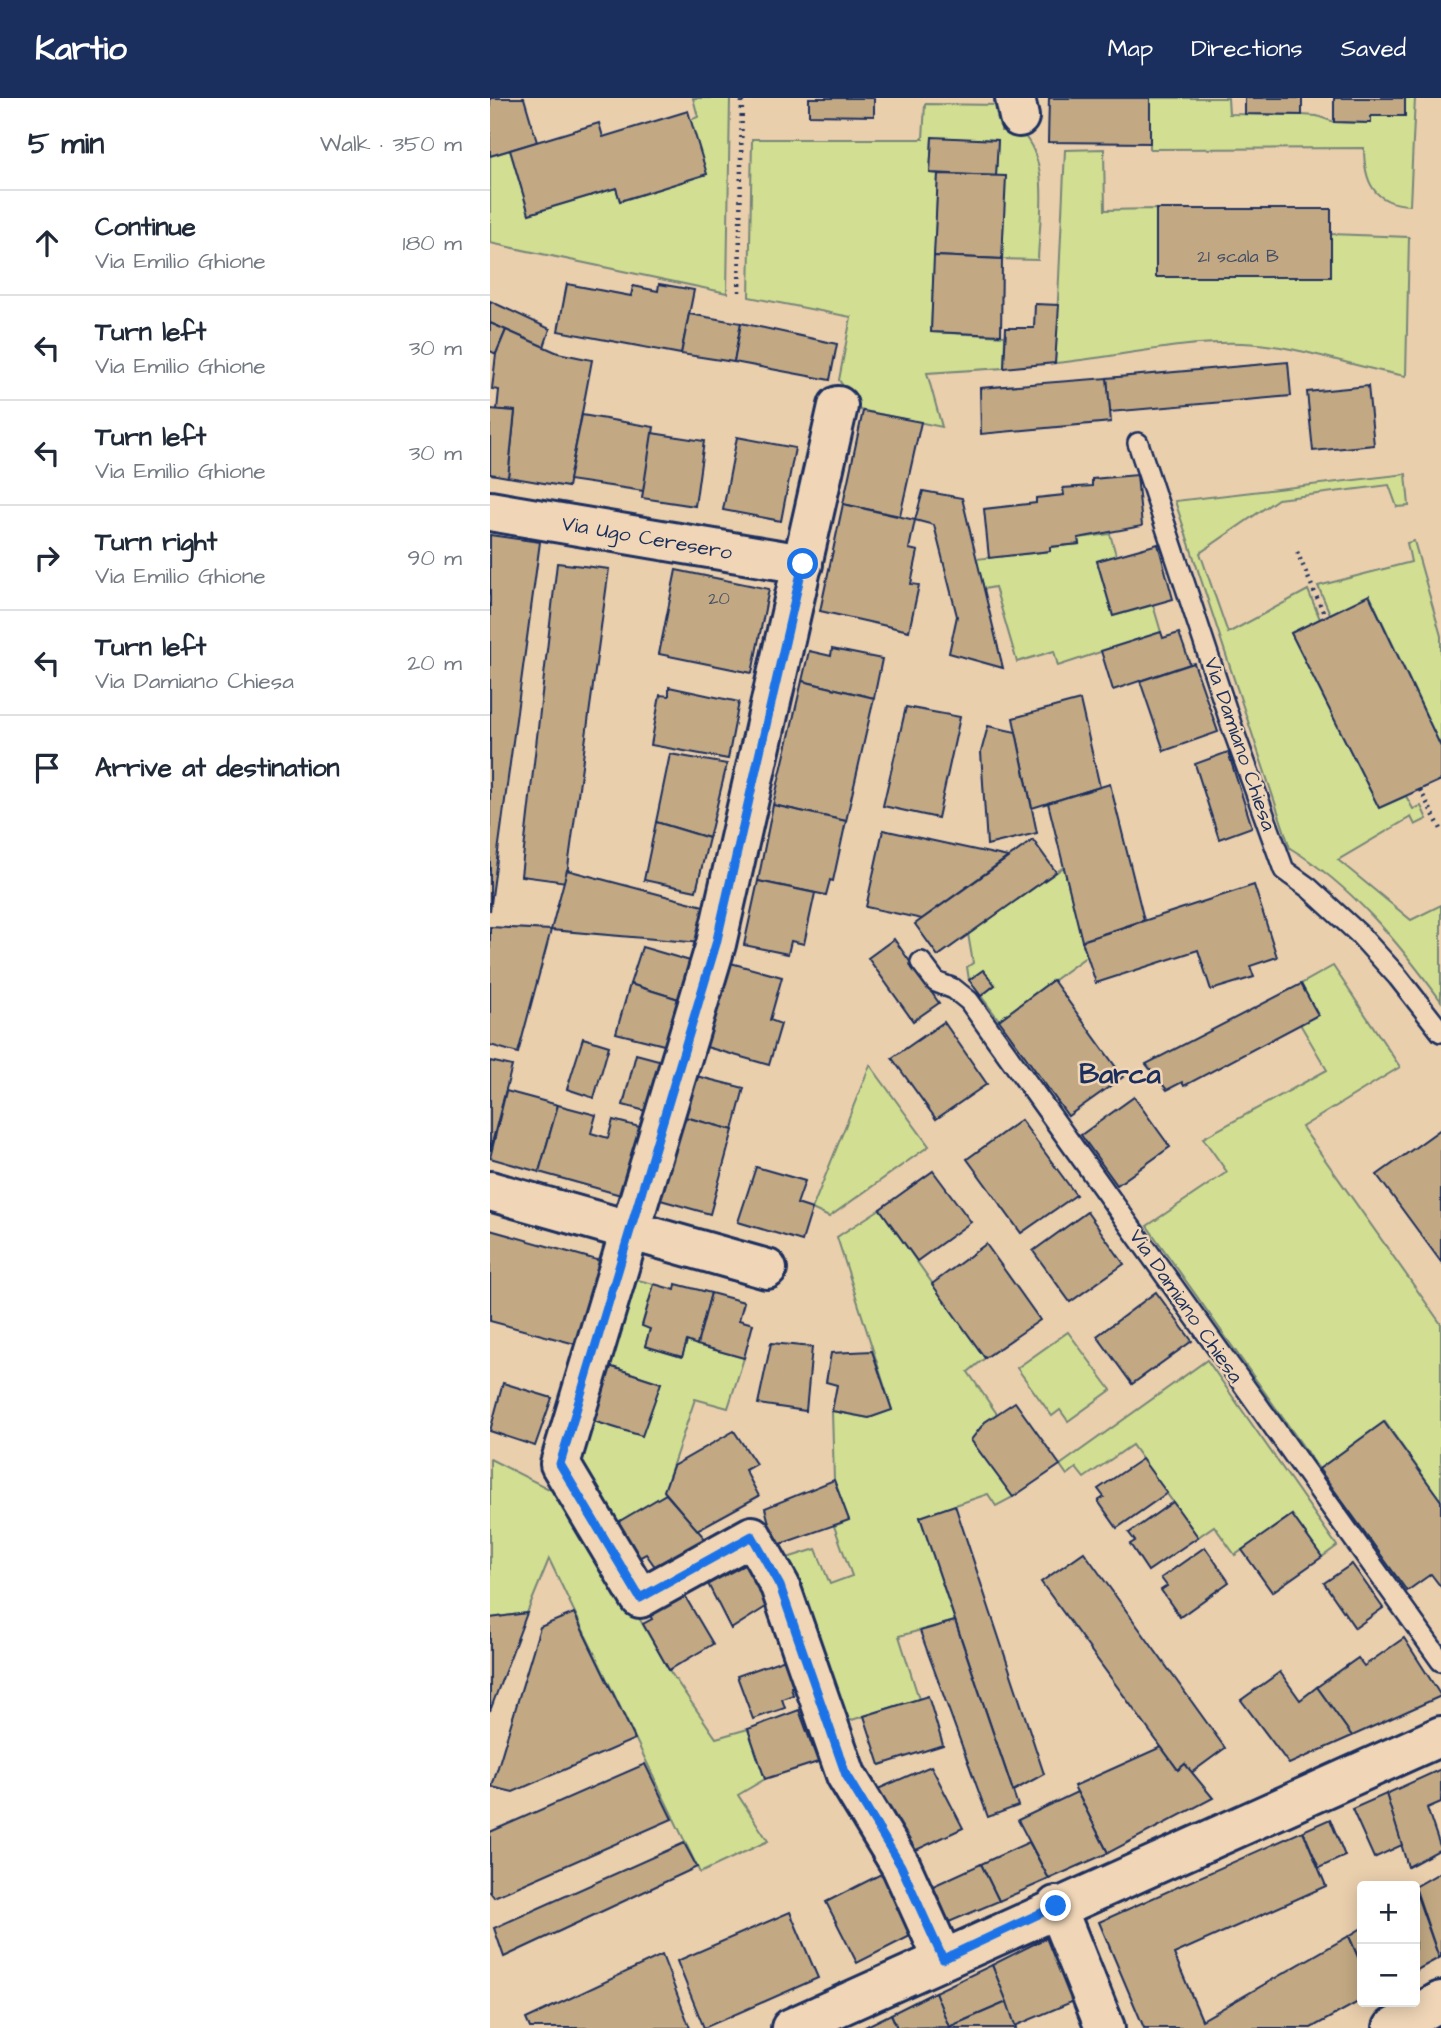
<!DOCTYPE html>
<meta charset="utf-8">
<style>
:root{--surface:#fff;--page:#f6f6f7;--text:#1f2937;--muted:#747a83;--line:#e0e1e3;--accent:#1b2f5e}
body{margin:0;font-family:"Architects Daughter",sans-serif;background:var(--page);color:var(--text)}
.controls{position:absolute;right:21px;bottom:21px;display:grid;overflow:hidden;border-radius:7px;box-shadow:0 4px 18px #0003}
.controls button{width:63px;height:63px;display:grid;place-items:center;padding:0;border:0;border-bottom:2px solid var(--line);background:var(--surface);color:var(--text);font:35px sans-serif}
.stop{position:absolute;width:21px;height:21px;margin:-16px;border:5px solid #1a73e8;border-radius:50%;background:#fff}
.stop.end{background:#1a73e8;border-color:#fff;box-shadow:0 2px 7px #0008}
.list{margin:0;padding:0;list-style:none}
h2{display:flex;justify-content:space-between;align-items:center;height:91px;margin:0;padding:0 28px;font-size:30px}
h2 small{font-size:23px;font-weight:400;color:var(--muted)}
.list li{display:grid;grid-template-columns:46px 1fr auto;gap:21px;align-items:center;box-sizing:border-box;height:105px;padding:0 28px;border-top:2px solid var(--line)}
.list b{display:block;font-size:26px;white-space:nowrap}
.list p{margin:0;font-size:23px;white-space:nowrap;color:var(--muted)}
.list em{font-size:23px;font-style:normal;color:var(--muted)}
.icon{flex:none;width:38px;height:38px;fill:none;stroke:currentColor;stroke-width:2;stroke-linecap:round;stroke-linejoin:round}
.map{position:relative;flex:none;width:951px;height:1930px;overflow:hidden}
header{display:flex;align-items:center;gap:42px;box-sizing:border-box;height:98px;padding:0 35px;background:var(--accent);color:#fff}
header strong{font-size:33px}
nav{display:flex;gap:38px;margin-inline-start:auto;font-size:24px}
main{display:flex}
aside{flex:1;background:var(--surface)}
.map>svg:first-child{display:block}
</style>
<header>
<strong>Kartio</strong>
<nav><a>Map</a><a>Directions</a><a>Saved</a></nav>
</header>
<main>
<aside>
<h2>5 min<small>Walk · 350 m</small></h2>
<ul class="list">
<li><svg class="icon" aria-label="ahead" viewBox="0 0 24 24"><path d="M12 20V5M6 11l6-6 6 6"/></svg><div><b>Continue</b><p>Via Emilio Ghione</p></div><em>180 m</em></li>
<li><svg class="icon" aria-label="left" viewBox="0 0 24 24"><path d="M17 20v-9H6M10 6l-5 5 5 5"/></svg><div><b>Turn left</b><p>Via Emilio Ghione</p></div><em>30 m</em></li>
<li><svg class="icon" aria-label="left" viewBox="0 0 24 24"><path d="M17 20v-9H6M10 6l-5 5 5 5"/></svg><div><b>Turn left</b><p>Via Emilio Ghione</p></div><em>30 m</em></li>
<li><svg class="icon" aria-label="right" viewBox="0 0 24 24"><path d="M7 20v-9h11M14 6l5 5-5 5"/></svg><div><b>Turn right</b><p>Via Emilio Ghione</p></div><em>90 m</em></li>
<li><svg class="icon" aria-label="left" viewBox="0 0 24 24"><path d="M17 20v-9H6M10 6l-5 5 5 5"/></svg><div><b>Turn left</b><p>Via Damiano Chiesa</p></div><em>20 m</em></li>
<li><svg class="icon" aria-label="arrive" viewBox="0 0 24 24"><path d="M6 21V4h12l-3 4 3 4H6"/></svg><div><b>Arrive at destination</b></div></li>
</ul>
</aside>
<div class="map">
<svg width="951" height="1930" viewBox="0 0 951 1930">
<rect width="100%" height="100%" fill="#eacfad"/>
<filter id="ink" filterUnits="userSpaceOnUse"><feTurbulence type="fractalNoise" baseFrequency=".0143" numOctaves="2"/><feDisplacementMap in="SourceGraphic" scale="14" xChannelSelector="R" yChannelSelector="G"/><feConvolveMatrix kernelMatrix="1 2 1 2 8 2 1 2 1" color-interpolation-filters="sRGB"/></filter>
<g filter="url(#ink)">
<g fill="#d2de91" stroke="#768678" stroke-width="2">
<polygon points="203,0 240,0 237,195 0,145 0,58 20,52 39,116 126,90 130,103 216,76 200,22 208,19"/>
<path d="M660,0H738L739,16L812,17L827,18L844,24L880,25L881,18H914L915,0H925L920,107C883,106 874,83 874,50L660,51Z"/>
<path d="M435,6L512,7L511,33H530C562,63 549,122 548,162L512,161L515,79L506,78L508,42L442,40L440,75L448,76L441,234L515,238L514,270L437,275L452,329L360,310V298L349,282L361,219L259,199L262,41H433Z"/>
<path d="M614,51L615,112L666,111V179H840L841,136L919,139L916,278C861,269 810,247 752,245C688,243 628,259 565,265L575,52Z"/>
<path d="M916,376L919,408L907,409L899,387L788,401L710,455L738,535L818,492L830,521L801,535L889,710L916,698L923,711L931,708L937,721L925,727L921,719L848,762L921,822L951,807V903C908,844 863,789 800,750L685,403Z"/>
<polygon points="620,436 626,457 607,463 623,518 663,507 671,534 568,568 564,553 527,564 505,489 494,491 486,461 560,453 560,449 589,446 588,440"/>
<polygon points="924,443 951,538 951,649 880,498 840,516 828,488 921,464 917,445"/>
<polygon points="574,769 597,858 509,922 491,898 505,887 493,872 479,882 477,869 483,865 478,836"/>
<polygon points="843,868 910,969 812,1029 951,1226 951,1403 895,1324 829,1371 657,1128 737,1074 713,1040 837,972 810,926 827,917 811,886"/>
<polygon points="380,967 439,1048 339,1119 322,1111"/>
<polygon points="390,1111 495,1260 478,1274 507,1316 495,1324 481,1342 523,1399 506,1408 498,1396 430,1419 465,1523 409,1538 429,1601 352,1625 294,1461 326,1451 340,1486 362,1478 344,1428 359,1422 344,1382 342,1313 379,1320 402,1312 347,1139"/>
<polygon points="144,1181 164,1186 152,1227 160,1231 155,1248 192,1259 197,1243 254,1260 238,1310 205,1301 174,1393 176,1396 123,1427 84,1365 100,1322 152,1337 170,1285 116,1267"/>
<polygon points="578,1234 621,1292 578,1323 570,1312 562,1318 527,1270"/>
<polygon points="717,1262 847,1448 832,1459 802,1417 745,1457 724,1428 708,1439 642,1347 594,1380 586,1370 577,1377 570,1367"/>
<polygon points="0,1361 81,1402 179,1572 226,1640 258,1631 275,1681 248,1697 278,1743 210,1775 59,1461 37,1515 0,1520"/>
</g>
<g fill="#c2a983" stroke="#1b2f5e" stroke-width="2">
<polygon points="0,0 34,0 47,44 0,58"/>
<polygon points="319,0 384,0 384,18 319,17"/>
<polygon points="559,0 660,0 660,45 558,44"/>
<polygon points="755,0 812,0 812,17 755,16"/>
<polygon points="844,0 915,0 915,18 881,18 881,25 844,24"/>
<polygon points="198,13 217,76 130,103 126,90 39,116 20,52 109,25 113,39"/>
<polygon points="442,39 508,42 506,78 440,75"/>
<polygon points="448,76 516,78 512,161 444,158"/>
<rect x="666" y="111" width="175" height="68"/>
<polygon points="444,158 512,161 511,237 441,234"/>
<polygon points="77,186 141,198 143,188 168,193 169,186 204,192 191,256 68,233"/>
<polygon points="0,203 60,231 54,249 0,225"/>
<polygon points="545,206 569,207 565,265 514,270 516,230 544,230"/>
<polygon points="199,216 251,225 244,264 191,256"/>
<polygon points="0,225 16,232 6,256 0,253"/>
<polygon points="251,225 347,246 340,282 244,264"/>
<polygon points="16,232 68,255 102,262 78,389 18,379 25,313 7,312 9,292 2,291 6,256"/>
<polygon points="798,264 801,298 620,314 617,280"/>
<polygon points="617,280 621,324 491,336 490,290"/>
<polygon points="878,288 884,347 823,353 817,294"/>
<polygon points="0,311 25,313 18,379 0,376"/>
<polygon points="373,313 431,324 410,418 353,406"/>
<polygon points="92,317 164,329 154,393 79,382"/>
<polygon points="162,335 214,343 205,408 152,400"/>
<polygon points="247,339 305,350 291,423 233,412"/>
<polygon points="647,377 652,428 588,440 589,446 560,449 560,453 499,460 494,411 546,405 546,400 574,397 573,390 602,388 602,381"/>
<polygon points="433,393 472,400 513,570 459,555 467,518 444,427 425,422"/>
<polygon points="353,406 425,422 419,451 428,453 421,486 429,487 419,533 330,513"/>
<polygon points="0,437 50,444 0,813"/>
<polygon points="668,446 683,501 623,518 607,463"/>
<polygon points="67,465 119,471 76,784 31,778"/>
<polygon points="186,472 279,491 262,575 169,556"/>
<polygon points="879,497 951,649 951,682 889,710 801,535"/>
<polygon points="671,534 673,540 689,535 700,566 623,592 611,553"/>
<polygon points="342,551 392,561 384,600 312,583 319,553 341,558"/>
<polygon points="704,565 728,634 674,653 650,583"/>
<polygon points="312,583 384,600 356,723 283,707"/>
<polygon points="179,589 249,604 238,661 161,647 170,597 179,598"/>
<polygon points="590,602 610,689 542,710 523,620"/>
<polygon points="416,609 470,619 448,720 393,708"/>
<polygon points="498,628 526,634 547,735 497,747 491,654"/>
<polygon points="738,654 762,729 729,741 705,666"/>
<polygon points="180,656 237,666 219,740 166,724"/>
<polygon points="620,686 654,822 592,843 558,705"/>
<polygon points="283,707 356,723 343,783 340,782 336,797 268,783"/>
<polygon points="166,724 219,740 206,793 154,782"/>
<polygon points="393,732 518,759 432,821 376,809"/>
<polygon points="543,742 566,774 448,858 425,826"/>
<polygon points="77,772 221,810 211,845 61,832"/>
<polygon points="268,783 325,795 314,846 301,843 298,856 254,847"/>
<polygon points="764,787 787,859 760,868 764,879 721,892 708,852 606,885 592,843"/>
<polygon points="0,829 61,832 28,955 0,947"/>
<polygon points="404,841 449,905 423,923 378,860"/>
<polygon points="152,849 207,865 195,903 140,886"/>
<polygon points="237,864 292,879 280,922 291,926 279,967 213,948"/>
<polygon points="493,872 505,887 491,898 479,882"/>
<polygon points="563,882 633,979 578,1018 509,922"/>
<polygon points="140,886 195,903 182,949 126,935"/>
<polygon points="811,886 828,917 694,988 692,984 677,992 656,966"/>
<polygon points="454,924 497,986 446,1021 402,960"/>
<polygon points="93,940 119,948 104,1000 77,991"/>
<polygon points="146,956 176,964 163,1015 133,1007"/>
<polygon points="0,963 22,968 0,1053"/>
<polygon points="202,977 254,990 243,1032 191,1018"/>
<polygon points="16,993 68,1007 49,1074 0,1060"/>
<polygon points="644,999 680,1049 627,1087 591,1037"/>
<polygon points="68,1007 106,1017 101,1035 118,1040 123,1022 157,1031 138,1099 49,1074"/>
<polygon points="191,1018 243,1032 220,1116 167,1101"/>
<polygon points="531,1022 586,1097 531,1135 477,1061"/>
<polygon points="951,1031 951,1164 887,1077"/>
<polygon points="266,1069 315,1083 307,1106 322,1111 312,1143 248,1124"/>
<polygon points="443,1073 481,1124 427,1163 390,1111"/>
<polygon points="597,1114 634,1166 580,1204 543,1153"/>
<polygon points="0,1132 114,1164 89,1247 0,1223"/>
<polygon points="496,1146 550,1222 495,1260 442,1186"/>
<polygon points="164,1186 185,1192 186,1186 221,1195 207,1247 197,1243 192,1259 155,1248 160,1231 152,1228"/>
<polygon points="666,1194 702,1243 642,1286 607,1238"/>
<polygon points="221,1195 254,1204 249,1222 263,1226 254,1260 207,1247"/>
<polygon points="281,1245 322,1249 316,1313 268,1306"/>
<polygon points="382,1253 402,1312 379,1320 342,1313 347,1287 336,1284 341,1255"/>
<polygon points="116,1267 171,1285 152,1338 100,1322"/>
<polygon points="13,1285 62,1300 45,1348 0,1333"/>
<polygon points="525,1304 570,1367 523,1399 481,1342 495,1324"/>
<polygon points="894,1324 951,1403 951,1489 941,1476 917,1493 829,1371"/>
<polygon points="244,1333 266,1366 255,1372 269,1398 207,1432 174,1393 183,1368"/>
<polygon points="652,1361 677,1395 627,1430 608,1403 614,1399 608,1391"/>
<polygon points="344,1382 359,1422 285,1448 275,1410"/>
<polygon points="176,1396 217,1443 166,1470 156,1456 145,1462 123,1427"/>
<polygon points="683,1404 708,1439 658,1473 640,1446 645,1443 639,1435"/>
<polygon points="465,1407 554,1676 523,1693 430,1419"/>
<polygon points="802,1417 832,1459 782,1494 752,1452"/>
<polygon points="715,1449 739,1484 690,1519 671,1492 677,1488 671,1480"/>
<polygon points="594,1454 735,1650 701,1675 695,1666 688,1672 551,1484"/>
<polygon points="256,1466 279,1507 241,1531 218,1486"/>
<polygon points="862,1466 893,1510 865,1530 834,1485"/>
<polygon points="193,1495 223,1546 179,1572 153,1526 162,1521 159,1515"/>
<polygon points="37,1515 0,1613 0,1520"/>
<polygon points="84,1515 145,1641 23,1694 2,1689 50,1529"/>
<polygon points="465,1523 528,1708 498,1719 430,1533"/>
<polygon points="914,1540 951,1598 862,1638 827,1589 868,1560 874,1568"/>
<polygon points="298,1560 308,1587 301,1589 303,1597 292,1601 295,1610 263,1621 247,1578"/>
<polygon points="790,1574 810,1602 827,1589 862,1638 799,1666 751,1602"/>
<polygon points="438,1598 453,1647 390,1667 374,1618"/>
<polygon points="309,1612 328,1664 275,1681 258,1631"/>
<polygon points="671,1649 688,1672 695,1666 723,1700 618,1755 584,1688"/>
<polygon points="155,1666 182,1721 4,1799 0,1794 0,1734"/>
<polygon points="441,1668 473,1730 422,1754 381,1694"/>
<polygon points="951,1671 951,1704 937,1710 951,1751 918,1769 896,1696"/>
<polygon points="587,1694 618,1755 559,1781 528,1722"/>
<polygon points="896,1696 912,1747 884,1760 862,1711"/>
<polygon points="840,1721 855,1758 829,1770 813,1733"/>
<polygon points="813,1733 836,1788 684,1856 712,1922 859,1838 872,1868 872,1902 821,1930 654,1930 609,1824"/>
<polygon points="539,1744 559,1781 509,1803 491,1766"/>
<polygon points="194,1745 207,1769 14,1859 4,1830"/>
<polygon points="491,1766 509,1803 459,1824 443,1788"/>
<polygon points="399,1772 430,1833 367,1865 336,1804"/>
<polygon points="951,1774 951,1859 949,1860 925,1789"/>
<polygon points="927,1798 949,1860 925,1873 925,1800"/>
<polygon points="300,1814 328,1880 214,1930 187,1863"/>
<polygon points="872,1830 872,1868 859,1838"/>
<polygon points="558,1839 584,1903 525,1928 502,1867"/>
<polygon points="172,1857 200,1930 40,1930 36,1921"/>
<polygon points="502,1867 517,1904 459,1929 445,1894"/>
<polygon points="445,1894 459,1929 407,1930 401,1916"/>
<polygon points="517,1904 526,1930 459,1930 459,1929"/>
<polygon points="401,1916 407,1930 373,1930"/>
</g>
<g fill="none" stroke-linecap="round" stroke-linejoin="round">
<g stroke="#1b2f5e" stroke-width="24">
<g id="lane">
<polyline points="648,345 741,626 794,772 819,790 869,836 908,879 951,934"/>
<polyline points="431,864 446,884 464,891 479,903 951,1563"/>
</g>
</g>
<g stroke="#1b2f5e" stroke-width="44">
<g id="street">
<polyline points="525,0 529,19"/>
<polyline points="348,308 226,846 70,1366 150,1500 262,1438 290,1488 356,1677 411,1768 453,1861"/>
<polyline points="0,413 313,466"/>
<polyline points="0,1093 277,1171"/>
<polyline points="566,1808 615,1930"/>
<polyline points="301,1930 951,1638"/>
</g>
</g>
<g stroke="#1b2f5e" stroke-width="44">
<polyline id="secondary" points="903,1930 951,1903"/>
</g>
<g stroke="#1b2f5e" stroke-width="4.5" stroke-dasharray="2 5" stroke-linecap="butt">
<polyline points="249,194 252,0"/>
<polyline points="807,454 835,518"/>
<polyline points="930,692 951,731"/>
</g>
<use href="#lane" stroke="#f0d6b7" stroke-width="19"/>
<use href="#street" stroke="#f0d6b7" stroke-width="38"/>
<use href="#secondary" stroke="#f0d6b7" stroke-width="38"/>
</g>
</g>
<g fill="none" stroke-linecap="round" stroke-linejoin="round" filter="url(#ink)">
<polyline stroke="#1a73e8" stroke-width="9" points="313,466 226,846 70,1366 150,1500 262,1438 290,1488 356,1677 411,1768 453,1861 566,1808"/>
</g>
<g text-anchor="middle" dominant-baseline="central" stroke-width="5" stroke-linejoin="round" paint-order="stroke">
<g font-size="18" fill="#454e67">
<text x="748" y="158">21 scala B</text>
<text x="229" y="500">20</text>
</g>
<g font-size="21" fill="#1b2f5e" stroke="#f0d6b7">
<text transform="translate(157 440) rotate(10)">Via Ugo Ceresero</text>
<text transform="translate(750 646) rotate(71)">Via Damiano Chiesa</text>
<text transform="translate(696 1208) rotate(55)">Via Damiano Chiesa</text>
</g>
<g font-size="28" font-weight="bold" fill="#1b2f5e" stroke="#f0d6b7">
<text x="630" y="976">Barca</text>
</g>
</g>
</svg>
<div class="controls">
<button>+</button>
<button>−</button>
</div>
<div class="stop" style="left:313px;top:466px"></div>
<div class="stop end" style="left:566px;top:1808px"></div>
</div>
</main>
